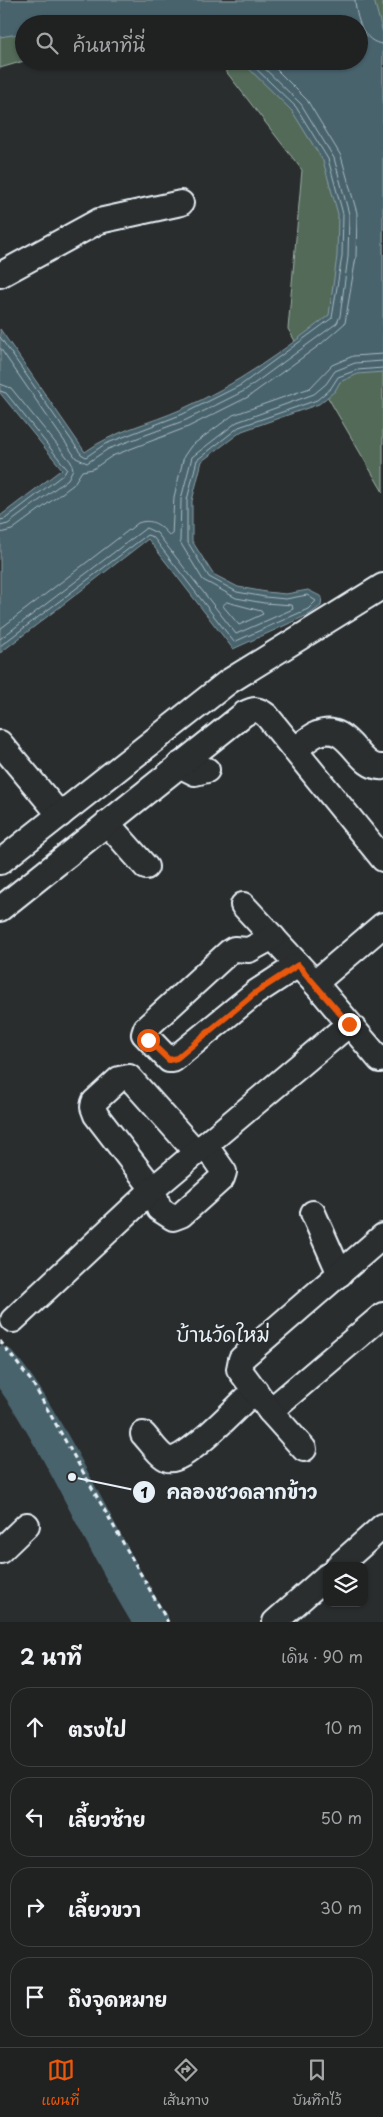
<!DOCTYPE html>
<html lang="th">
<meta charset="utf-8">
<style>
:root{--surface:#202222;--page:#282a2a;--text:#f1f3f6;--muted:#a2a4a5;--line:#3d3f40;--accent:#ea580c}
body{margin:0;font-family:"Playpen Sans","Playpen Sans Thai",sans-serif;background:var(--page);color:var(--text)}
.controls{position:absolute;right:15px;bottom:15px;display:grid;overflow:hidden;border-radius:10px;box-shadow:0 1px 4px #0004}
.controls button{width:45px;height:45px;display:grid;place-items:center;padding:0;border:0;border-bottom:1px solid var(--line);background:var(--surface);color:var(--text);font:25px sans-serif}
.stop{position:absolute;width:15px;height:15px;margin:-11px;border:4px solid #ea580c;border-radius:50%;background:#fff}
.stop.end{background:#ea580c;border-color:#fff;box-shadow:0 1px 5px #0008}
.list{margin:0;padding:0;list-style:none}
h2{display:flex;justify-content:space-between;align-items:center;height:65px;margin:0;padding:0 20px;font-size:21px}
h2 small{font-size:16px;font-weight:400;color:var(--muted)}
.list li{display:grid;grid-template-columns:32px 1fr auto;gap:15px;align-items:center;box-sizing:border-box;height:80px;margin:0 10px 10px;padding:0 10px;border:1px solid var(--line);border-radius:20px}
.list b{display:block;font-size:19px;white-space:nowrap}
.list em{font-size:16px;font-style:normal;color:var(--muted)}
.icon{flex:none;width:28px;height:28px;fill:none;stroke:currentColor;stroke-width:2;stroke-linecap:round;stroke-linejoin:round}
.map{position:relative;flex:none;width:383px;height:1622px;overflow:hidden}
.search{position:absolute;background:var(--surface);box-shadow:0 1px 4px #0004;left:15px;right:15px;top:15px;height:55px;display:flex;align-items:center;gap:12px;box-sizing:border-box;padding:0 18px;border-radius:28px;color:var(--muted);font-size:19px}
.sheet{height:425px;background:var(--surface)}
nav{display:flex;justify-content:space-around;align-items:center;box-sizing:border-box;height:70px;border-top:1px solid var(--line);background:var(--surface);font-size:14px;color:var(--muted)}
nav a{display:grid;justify-items:center;gap:2px}
nav .on{color:var(--accent)}
.map>svg:first-child{display:block}
</style>
<div class="map">
<svg width="383" height="1622" viewBox="0 0 383 1622">
<rect width="100%" height="100%" fill="#2a2d2e"/>
<filter id="ink" filterUnits="userSpaceOnUse"><feTurbulence type="fractalNoise" baseFrequency=".02" numOctaves="2"/><feDisplacementMap in="SourceGraphic" scale="10" xChannelSelector="R" yChannelSelector="G"/><feConvolveMatrix kernelMatrix="1 2 1 2 8 2 1 2 1" color-interpolation-filters="sRGB"/></filter>
<g filter="url(#ink)">
<polygon fill="#526b59" stroke="#9daea8" points="0,0 383,0 383,492 288,329 302,170 218,61 359,61 359,24 24,24 24,61 0,68"/>
<path fill="#48646d" stroke="#889ca5" d="M0,0H374L383,33V372L358,374L340,382L335,391L319,404L242,431L202,461L192,501V541L213,574L238,587L266,592L286,594L308,590L322,597L321,606L310,614L233,649L148,539L0,653V516L62,469L0,393V329L85,452C115,430 149,424 182,409C236,385 282,352 329,315L337,256L338,214L323,161L292,111L241,61H359V24H24V33L0,37Z"/>
<g fill="none" stroke-linecap="round" stroke-linejoin="round">
<g stroke="#a8b9c0" stroke-width="1">
<path d="M355,0C356,17 363,43 383,44"/>
<polyline points="0,337 81,454 86,457 105,444 183,414 241,385 332,318 342,256 343,214 328,159 296,107 248,61"/>
<polyline points="0,348 76,458 87,463 108,449 186,420 244,391 337,323 340,316 348,257 349,214 334,158 301,104 257,61"/>
<polyline points="0,384 11,388 71,462 73,469 68,479 8,524 0,526"/>
<polyline points="0,391 6,393 67,469 64,474 5,519 0,520"/>
<polyline points="0,533 12,530 73,485 82,471 93,469 112,456 188,427 248,397 321,344 345,323 356,257 357,213 341,156 307,100 268,61"/>
<polygon points="227,602 261,611 263,614 239,625 223,606"/>
<path d="M0,629L138,523C152,518 160,525 169,535H172L174,497L184,456L191,446L233,415L310,388L332,365L353,356L383,354"/>
<polyline points="0,639 146,528 157,533 236,634 293,609 292,605 264,603 236,598 203,580 180,542 181,499 192,457 237,422 314,394 326,384 335,371 355,363 383,361"/>
<polyline points="0,646 147,535 153,537 234,642 308,609 316,601 307,595 286,599 265,597 237,592 209,577 187,541 187,500 197,460 239,427 317,400 331,388 338,377 357,370 383,368"/>
</g>
<path stroke="#48646d" stroke-width="34" d="M0,1363C22,1388 37,1416 54,1445C87,1504 115,1565 151,1622"/>
<g stroke="#e8f1f8" stroke-width="28">
<g id="minor">
<polyline points="0,275 99,221 181,203"/>
<polyline points="0,743 60,815"/>
<path d="M295,750C302,745 309,737 317,734C350,720 357,770 383,767"/>
<polyline points="179,765 195,773 207,770"/>
<polyline points="107,823 146,867"/>
<polyline points="0,862 228,682 383,586"/>
<polyline points="243,905 315,983 380,1060"/>
<path d="M0,909L244,714C254,709 258,708 267,716L383,859"/>
<polyline points="273,937 249,950 234,949 229,952 146,1028 144,1034 169,1060 173,1060 255,993 298,965"/>
<polyline points="315,983 383,925"/>
<polyline points="196,1152 129,1077 119,1079 94,1102 93,1107 96,1115 153,1189 159,1209 173,1218 181,1215 222,1178 224,1172 205,1145"/>
<polyline points="313,1213 340,1274"/>
<polyline points="13,1320 153,1189 349,1024"/>
<polyline points="270,1411 383,1315"/>
<path d="M143,1434C150,1441 159,1456 168,1459C183,1465 242,1402 255,1390"/>
<polyline points="304,1449 270,1411 239,1369 241,1359 383,1236"/>
<polyline points="0,1551 27,1525"/>
<polyline points="338,1566 383,1526"/>
<polyline points="275,1622 327,1576"/>
</g>
</g>
<polyline stroke="#e8f1f8" stroke-width="3" stroke-dasharray="5 4" stroke-linecap="butt" points="0,1341 32,1382 168,1622"/>
<use href="#minor" stroke="#2a2d2e" stroke-width="24"/>
</g>
</g>
<g fill="none" stroke-linecap="round" stroke-linejoin="round" filter="url(#ink)">
<polyline stroke="#ea580c" stroke-width="6" points="148,1040 169,1060 177,1058 255,993 298,965 349,1024"/>
</g>
<g text-anchor="middle" dominant-baseline="central" stroke-width="5" stroke-linejoin="round" paint-order="stroke">
<g font-size="20" fill="#e8f1f8" stroke="#2a2d2e">
<text x="223" y="1334">บ้านวัดใหม่</text>
</g>
</g>
<path fill="none" stroke="#e8f1f8" stroke-width="2" d="M72 1477L144 1492"/>
<g fill="#e8f1f8" stroke="#2a2d2e" stroke-width="2">
<circle cx="72" cy="1477" r="5"/>
<circle cx="144" cy="1492" r="12"/>
</g>
<g font-size="15" text-anchor="middle" font-weight="bold" fill="#111">
<text x="144" y="1498">1</text>
</g>
<g font-size="19" text-anchor="middle" font-weight="bold" fill="#e8f1f8" stroke="#2a2d2e" stroke-width="5" stroke-linejoin="round" paint-order="stroke">
<text x="242" y="1499">คลองชวดลากข้าว</text>
</g>
</svg>
<div class="controls">
<button><svg class="icon" aria-label="layers" viewBox="0 0 24 24"><path d="M12 4l9 5-9 5-9-5zM3 14l9 5 9-5"/></svg></button>
</div>
<div class="stop" style="left:148px;top:1040px"></div>
<div class="stop end" style="left:349px;top:1024px"></div>
<div class="search"><svg class="icon" aria-label="search" viewBox="0 0 24 24"><circle cx="10" cy="10" r="6"/><path d="M15 15l6 6"/></svg>ค้นหาที่นี่</div>
</div>
<section class="sheet">
<h2>2 นาที<small>เดิน · 90 m</small></h2>
<ul class="list">
<li><svg class="icon" aria-label="ahead" viewBox="0 0 24 24"><path d="M12 20V5M6 11l6-6 6 6"/></svg><div><b>ตรงไป</b></div><em>10 m</em></li>
<li><svg class="icon" aria-label="left" viewBox="0 0 24 24"><path d="M17 20v-9H6M10 6l-5 5 5 5"/></svg><div><b>เลี้ยวซ้าย</b></div><em>50 m</em></li>
<li><svg class="icon" aria-label="right" viewBox="0 0 24 24"><path d="M7 20v-9h11M14 6l5 5-5 5"/></svg><div><b>เลี้ยวขวา</b></div><em>30 m</em></li>
<li><svg class="icon" aria-label="arrive" viewBox="0 0 24 24"><path d="M6 21V4h12l-3 4 3 4H6"/></svg><div><b>ถึงจุดหมาย</b></div></li>
</ul>
</section>
<nav>
<a class="on"><svg class="icon" aria-label="map" viewBox="0 0 24 24"><path d="M3 6l6-2 6 2 6-2v14l-6 2-6-2-6 2zM9 4v14M15 6v14"/></svg>แผนที่</a>
<a><svg class="icon" aria-label="directions" viewBox="0 0 24 24"><path d="M12 3l9 9-9 9-9-9zM9 14v-3h6M13 9l2 2-2 2"/></svg>เส้นทาง</a>
<a><svg class="icon" aria-label="saved" viewBox="0 0 24 24"><path d="M7 4h10v16l-5-4-5 4z"/></svg>บันทึกไว้</a>
</nav>
